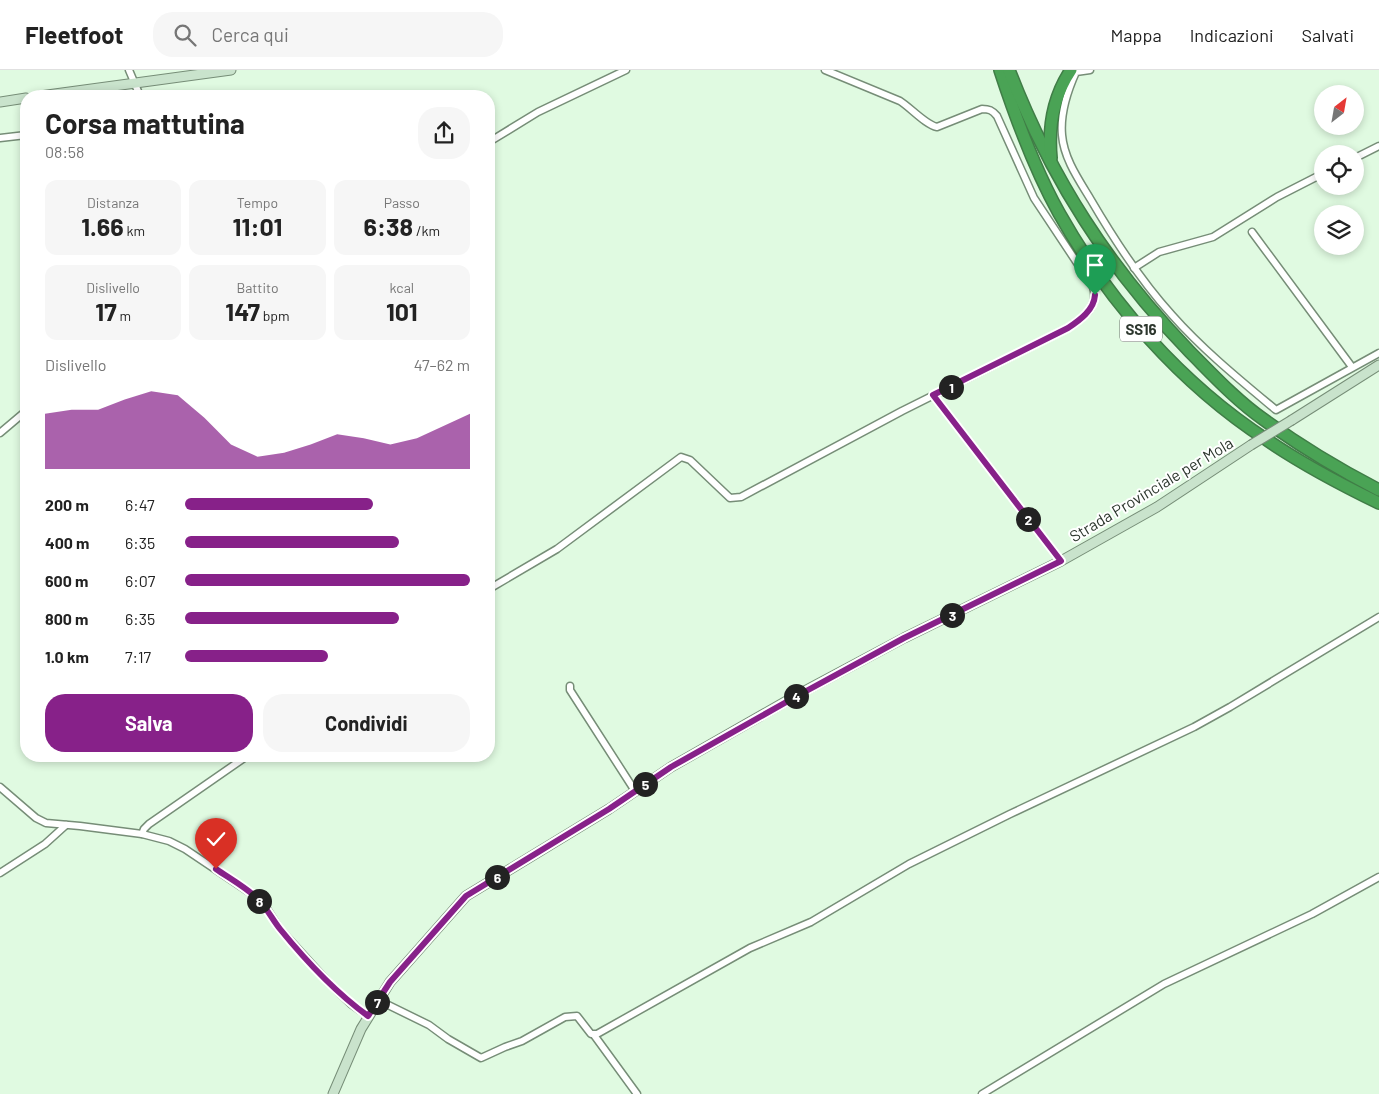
<!DOCTYPE html>
<html lang="it">
<head>
<meta charset="utf-8">
<style>
	body { margin:0; font-family:Barlow,sans-serif; background:#f6f6f6; color:#222; height:100vh; display:flex; flex-direction:column; font-size:19px; white-space:nowrap }
	* { box-sizing:border-box; margin:0 }
	p { font-size:16px; color:#767676 }
	.icon { flex:none; width:28px; height:28px; fill:none; stroke:currentColor; stroke-width:2; stroke-linecap:round; stroke-linejoin:round }
	.map { position:relative; flex:1; overflow:hidden }
	.drawer { position:absolute; left:20px; top:20px; width:475px; height:672px; display:flex; flex-direction:column; background:#fff; border-radius:20px; box-shadow:0 2px 8px #0003 }
	.drawer>* { flex:none }
	.needle { width:32px; rotate:31deg }
	.tools { position:absolute; left:1314px; top:15px; display:grid; gap:10px }
	.tools a { display:grid; place-items:center; width:50px; height:50px; border-radius:50%; background:#fff; box-shadow:0 2px 8px #0003; font-size:25px }
	.pin { position:absolute; display:grid; place-items:center; width:42px; height:42px; color:#fff; margin:-51px -21px; border-radius:50% 50% 50% 0; rotate:-45deg; box-shadow:0 0 5px #0007 }
	.pin .icon { rotate:45deg }
	.km { position:absolute; width:25px; height:25px; margin:-12px; border-radius:50%; background:#222; color:#fff; font-size:14px; line-height:25px; text-align:center }
	.round { display:grid; place-items:center; flex:none; width:52px; height:52px; border-radius:20px; background:#f6f6f6 }
	.head { display:flex; align-items:center; justify-content:space-between; height:85px; padding:0 25px }
	h1 { font-size:28px; font-weight:700; line-height:38px }
	.figures { display:grid; grid-template-columns:repeat(3,1fr); gap:8px; height:85px; padding:5px 25px }
	.figures div { display:grid; align-content:center; border-radius:12px; background:#f6f6f6; text-align:center }
	.figures b { font-size:25px; font-weight:700 }
	.figures small { font-size:14px; font-weight:400 }
	.figures p { font-size:14px }
	.chart { height:140px; padding:10px 25px }
	.chart p { display:flex; justify-content:space-between }
	.chart svg { width:100%; height:90px; margin-top:5px; fill:#872189; opacity:.7 }
	.action { display:flex; gap:10px; margin-top:auto; padding:10px 25px }
	.action a { flex:1; height:58px; border-radius:20px; background:#872189; color:#fff; font-size:20px; font-weight:700; line-height:58px; text-align:center }
	.action a+a { background:#f6f6f6; color:#222 }
	ul { padding:0 25px; list-style:none; font-size:16px }
	li { display:grid; grid-template-columns:80px 60px 1fr; align-items:center; height:38px }
	li i { height:12px; border-radius:6px; background:#872189 }
	header { display:flex; align-items:center; gap:30px; box-sizing:border-box; height:70px; padding:0 25px; background:#fff; border-bottom:1px solid #e0e0e0 }
	header strong { font-size:24px }
	nav { display:flex; gap:28px; margin-inline-start:auto; font-size:18px }
	.search { width:350px; height:45px; background:#f6f6f6; display:flex; align-items:center; gap:12px; box-sizing:border-box; padding:0 18px; border-radius:20px; color:#767676; font-size:19px }
	.map>svg:first-child { display:block }
	.lines { fill:none; stroke-linecap:round; stroke-linejoin:round }
	.street-casing { stroke:#768d77; stroke-width:9 }
	.secondary-casing { stroke:#768d77; stroke-width:11 }
	.highway-casing { stroke:#407d47; stroke-width:14 }
	.street { stroke:#fff; stroke-width:6 }
	.secondary { stroke:#c9e3cc; stroke-width:9 }
	.highway { stroke:#4aa355; stroke-width:11 }
	.secondary-bridge-casing { stroke:#768d77; stroke-width:11; stroke-linecap:butt }
	.secondary-bridge { stroke:#c9e3cc; stroke-width:9 }
	.route-casing { stroke:#fff; stroke-width:10 }
	.route { stroke:#872189; stroke-width:6 }
	.labels { text-anchor:middle; dominant-baseline:central; stroke-width:4; stroke-linejoin:round; paint-order:stroke }
	.shield { fill:#fff; stroke:#6c736d; stroke-width:1 }
	.shield-label { font-size:15px; font-weight:bold; fill:#2d372e }
	.street-label { font-size:16px; fill:#2d372e; stroke:#fff }
</style>
</head>
<body>
<header>
<strong>Fleetfoot</strong>
<div class="search"><svg class="icon" aria-label="search" viewBox="0 0 24 24"><circle cx="10" cy="10" r="6"/><path d="M15 15l6 6"/></svg>Cerca qui</div>
<nav><a>Mappa</a><a>Indicazioni</a><a>Salvati</a></nav>
</header>
<div class="map">
<svg width="1379" height="1024" viewBox="0 0 1379 1024">
	<rect width="100%" height="100%" fill="#e0fae1"/>
	<g class="lines">
		<defs>
			<g id="street">
				<polyline points="129,0 140,26"/>
				<path d="M1090,0l-14,2c-9,20 -16,41 -14,63 2,24 17,45 29,65 24,41 49,80 81,115 31,35 68,65 104,95l103,-57"/>
				<polyline points="0,68 26,65"/>
				<polyline points="489,72 538,42 626,0"/>
				<polyline points="1355,88 1379,76"/>
				<polyline points="1252,162 1352,297"/>
				<polyline points="1134,198 1159,182 1213,167 1277,127 1322,104"/>
				<polyline points="933,325 1061,491"/>
				<polyline points="0,363 26,341"/>
				<path d="M489,519l68,-40 124,-92 9,3 40,38 11,-1 161,-86 166,-83c15,-10 31,-21 25,-41l-59,-89 -37,-82c-5,-6 -8,-7 -15,-7l-45,18c-11,-2 -26,-19 -37,-26l-75,-31"/>
				<polyline points="570,616 570,620 635,721"/>
				<polyline points="0,717 36,748 46,753 80,756 142,764 144,759 149,754 247,686"/>
				<polyline points="142,764 169,771 185,779 255,826 267,839 279,858 328,912 351,934 368,946"/>
				<polyline points="0,803 45,774 66,755"/>
				<polyline points="378,930 429,955 448,969 481,988 505,977 522,971 565,947 577,946 591,964 597,964 750,878 811,852 909,794 1010,744 1194,657 1230,637 1379,547"/>
				<polyline points="594,965 637,1024"/>
				<polyline points="982,1024 1164,914 1312,844 1379,807"/>
			</g>
			<g id="secondary">
				<polyline points="40,26 231,0"/>
				<polyline points="0,32 26,28"/>
				<polyline points="1292,350 1379,295"/>
				<polyline points="333,1024 361,959 390,912 466,826 609,739 671,697 797,625 904,568 1061,491 1157,437 1251,375"/>
			</g>
			<g id="highway">
				<path d="M1000,0c16,49 34,98 59,143 50,89 122,171 208,227 35,24 73,44 112,63"/>
				<path d="M1009,0c42,109 100,198 181,282 23,23 46,48 73,67 37,27 75,50 116,71"/>
				<path d="M1051,88c-3,-32 2,-61 20,-88"/>
			</g>
		</defs>
		<use href="#street" class="street-casing"/>
		<use href="#secondary" class="secondary-casing"/>
		<use href="#highway" class="highway-casing"/>
		<use href="#street" class="street"/>
		<use href="#secondary" class="secondary"/>
		<use href="#highway" class="highway"/>
		<defs>
			<polyline id="secondary-bridge" points="1251,375 1292,350"/>
		</defs>
		<use href="#secondary-bridge" class="secondary-bridge-casing"/>
		<use href="#secondary-bridge" class="secondary-bridge"/>
	</g>
	<g class="lines">
		<defs>
			<path id="route" d="M216,799c13,9 29,18 41,29 10,10 15,21 23,31 26,32 55,63 88,87l22,-34 76,-86 143,-87 62,-42 126,-71 107,-58 157,-77 -128,-166 135,-67c12,-8 26,-18 27,-33"/>
		</defs>
		<use href="#route" class="route-casing"/>
		<use href="#route" class="route"/>
	</g>
	<g class="labels">
		<rect class="shield" x="1120" y="246.5" width="42" height="25" rx="4"/>
		<g class="shield-label">
			<text x="1141" y="259">SS16</text>
		</g>
		<g class="street-label">
			<text transform="translate(1151 419) rotate(-31)">Strada Provinciale per Mola</text>
		</g>
	</g>
</svg>
<div class="tools">
<a><svg class="needle" viewBox="-14 -14 28 28"><path d="M0-13l5 13h-10z" fill="#e53935"/><path d="M0 13l5-13h-10z" fill="#767676"/></svg></a>
<a><svg class="icon" aria-label="locate" viewBox="0 0 24 24"><circle cx="12" cy="12" r="6"/><path d="M12 2v4M12 18v4M2 12h4M18 12h4"/></svg></a>
<a><svg class="icon" aria-label="layers" viewBox="0 0 24 24"><path d="M12 4l9 5-9 5-9-5zM3 14l9 5 9-5"/></svg></a>
</div>
<div class="pin" style="left:1095px;top:225px;background:#1e9e55"><svg class="icon" aria-label="arrive" viewBox="0 0 24 24"><path d="M6 21V4h12l-3 4 3 4H6"/></svg></div>
<div class="pin" style="left:216px;top:799px;background:#d93025"><svg class="icon" aria-label="check" viewBox="0 0 24 24"><path d="M5 12l5 5 9-10"/></svg></div>
<b class="km" style="left:951px;top:317px">1</b>
<b class="km" style="left:1028px;top:449px">2</b>
<b class="km" style="left:952px;top:545px">3</b>
<b class="km" style="left:796px;top:626px">4</b>
<b class="km" style="left:645px;top:714px">5</b>
<b class="km" style="left:497px;top:807px">6</b>
<b class="km" style="left:377px;top:932px">7</b>
<b class="km" style="left:259px;top:831px">8</b>
<section class="drawer">
<div class="head"><div><h1>Corsa mattutina</h1><p>08:58</p></div><a class="round"><svg class="icon" aria-label="share" viewBox="0 0 24 24"><path d="M12 15V3M7 8l5-5 5 5M5 13v7h14v-7"/></svg></a></div>
<div class="figures">
<div><p>Distanza</p><b>1.66<small> km</small></b></div>
<div><p>Tempo</p><b>11:01</b></div>
<div><p>Passo</p><b>6:38<small> /km</small></b></div>
</div>
<div class="figures">
<div><p>Dislivello</p><b>17<small> m</small></b></div>
<div><p>Battito</p><b>147<small> bpm</small></b></div>
<div><p>kcal</p><b>101</b></div>
</div>
<div class="chart"><p><span>Dislivello</span>47–62 m</p>
<svg viewBox="0 0 160 44" preserveAspectRatio="none"><path d="M0 44V17L10 15L20 15L30 10L40 6L50 8L60 19L70 32L80 38L90 36L100 32L110 27L120 29L130 32L140 29L150 23L160 17V44z"/></svg>
</div>
<ul>
<li><b>200 m</b>6:47<i style="width:66%"></i></li>
<li><b>400 m</b>6:35<i style="width:75%"></i></li>
<li><b>600 m</b>6:07<i style="width:100%"></i></li>
<li><b>800 m</b>6:35<i style="width:75%"></i></li>
<li><b>1.0 km</b>7:17<i style="width:50%"></i></li>
</ul>
<div class="action"><a>Salva</a><a>Condividi</a></div>
</section>
</div>
</body>
</html>
